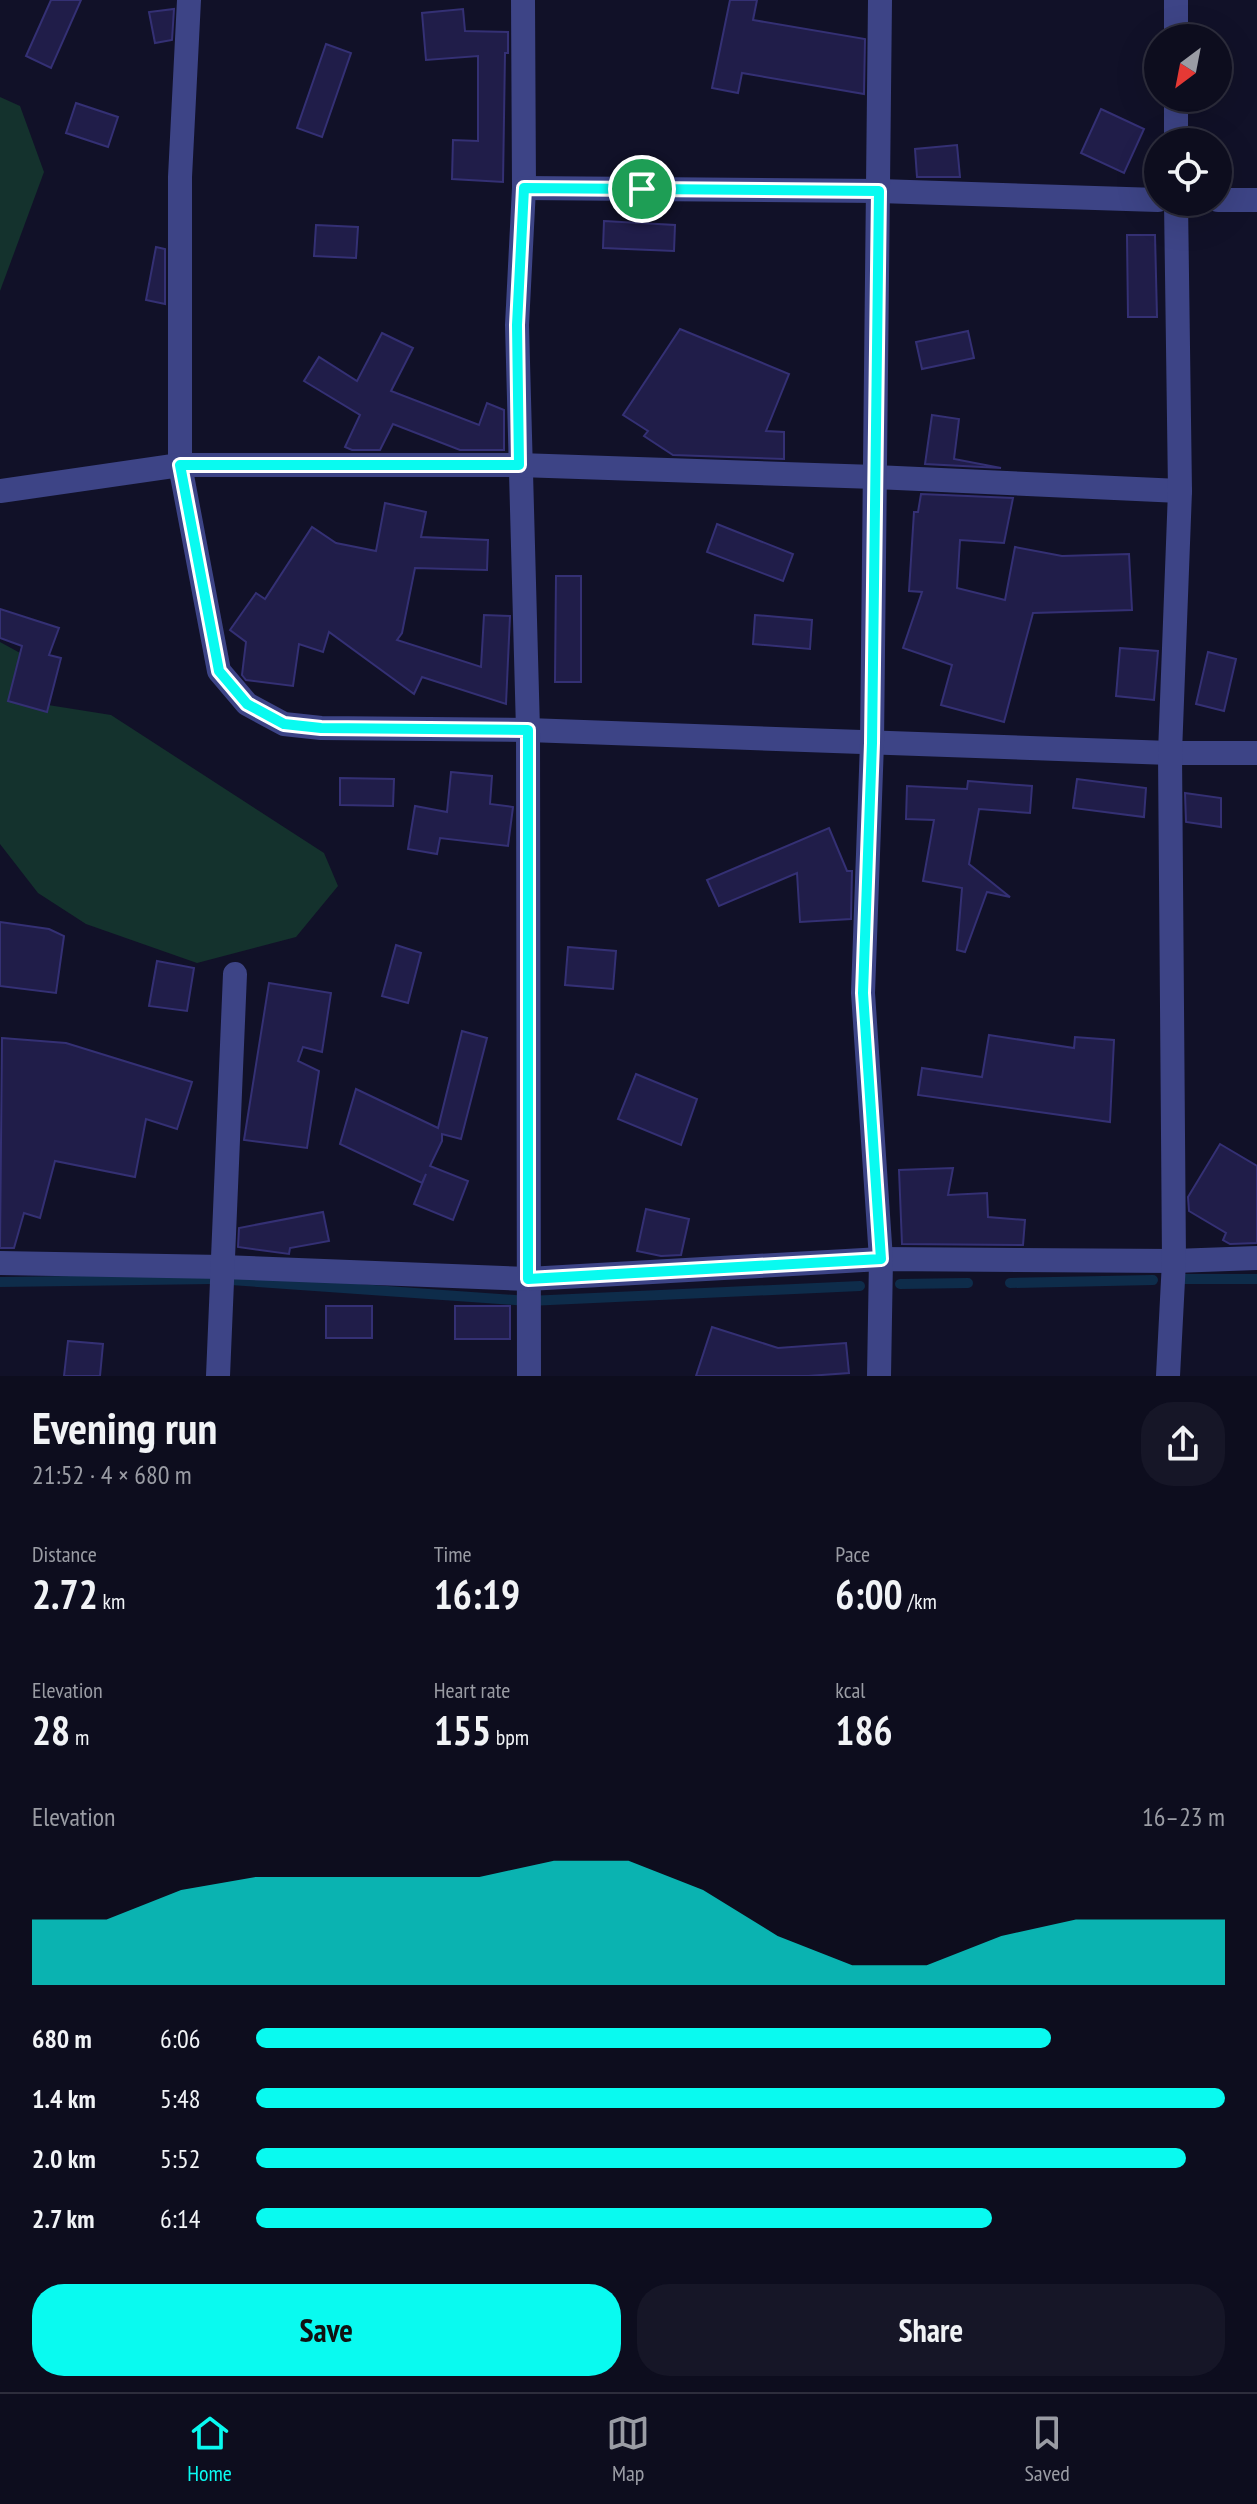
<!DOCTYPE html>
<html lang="en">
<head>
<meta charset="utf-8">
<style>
	body { margin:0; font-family:"PT Sans Narrow",sans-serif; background:#161627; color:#f1f3f6; height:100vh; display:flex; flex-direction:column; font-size:30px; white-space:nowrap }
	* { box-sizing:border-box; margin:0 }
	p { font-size:26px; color:#9a9ca4 }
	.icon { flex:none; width:44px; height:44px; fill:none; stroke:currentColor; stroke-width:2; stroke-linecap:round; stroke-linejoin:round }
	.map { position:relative; height:1376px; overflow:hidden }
	.details { display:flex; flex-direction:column; background:#0d0d1e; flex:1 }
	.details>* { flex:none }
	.needle { width:52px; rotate:212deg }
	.tools { position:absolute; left:1144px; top:24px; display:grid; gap:16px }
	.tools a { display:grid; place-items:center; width:88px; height:88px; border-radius:50%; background:#0d0d1e; box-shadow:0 8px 32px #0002,0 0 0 2px #2d2d3c; font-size:40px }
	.pin { position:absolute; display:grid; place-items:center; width:68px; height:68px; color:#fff; margin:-34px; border:4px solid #fff; border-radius:50%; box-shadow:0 2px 8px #0007 }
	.round { display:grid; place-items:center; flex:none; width:84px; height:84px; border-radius:32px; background:#161627 }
	.summary { display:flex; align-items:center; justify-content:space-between; height:136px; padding:0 32px }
	h1 { font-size:44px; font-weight:600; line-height:60px }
	.metrics { display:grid; grid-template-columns:repeat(3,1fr); gap:12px; height:136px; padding:8px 32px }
	.metrics div { display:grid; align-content:center }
	.metrics b { font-size:40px; font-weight:600 }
	.metrics small { font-size:22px; font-weight:400 }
	.metrics p { font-size:22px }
	.chart { height:224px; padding:16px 32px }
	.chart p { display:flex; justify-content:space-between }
	.chart svg { width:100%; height:144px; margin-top:8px; fill:#09faf0; opacity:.7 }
	.primary-button { display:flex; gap:16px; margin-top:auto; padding:16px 32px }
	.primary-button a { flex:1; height:92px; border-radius:32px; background:#09faf0; color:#111; font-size:32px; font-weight:600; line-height:92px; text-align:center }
	.primary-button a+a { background:#161627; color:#f1f3f6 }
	ul { padding:0 32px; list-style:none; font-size:26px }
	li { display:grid; grid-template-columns:128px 96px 1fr; align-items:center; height:60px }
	li i { height:20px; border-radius:10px; background:#09faf0 }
	.dock { display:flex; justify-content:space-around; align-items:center; height:112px; border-top:2px solid #2d2d3c; background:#0d0d1e; font-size:22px; color:#9a9ca4 }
	.dock a { display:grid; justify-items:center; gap:4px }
	.dock .on { color:#09faf0 }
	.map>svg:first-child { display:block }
	.green { fill:#14322d }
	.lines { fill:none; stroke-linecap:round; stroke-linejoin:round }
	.stream { stroke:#0e2c4a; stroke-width:10 }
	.building { fill:#201d49; stroke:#343074; stroke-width:2 }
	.minor { stroke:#3d4486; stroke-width:24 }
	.route-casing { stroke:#fff; stroke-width:16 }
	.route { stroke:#09faf0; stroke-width:10 }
</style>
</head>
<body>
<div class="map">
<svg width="1257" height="1376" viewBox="0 0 1257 1376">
	<rect width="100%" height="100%" fill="#111128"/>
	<g class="green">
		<polygon points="0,97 20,106 44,172 0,291"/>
		<polygon points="0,642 42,665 48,705 111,715 324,853 338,886 296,937 197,963 86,924 38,893 0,844"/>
	</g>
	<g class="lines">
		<g class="stream">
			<polyline points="1185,1279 1257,1279"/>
			<polyline points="231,1280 528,1301 860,1286"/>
			<polyline points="0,1282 212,1279"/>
			<polyline points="1010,1283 1153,1280"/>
			<polyline points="900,1284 968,1283"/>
		</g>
	</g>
	<g class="building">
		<polygon points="51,0 81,0 51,68 26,56"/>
		<polygon points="730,0 757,0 753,20 865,39 864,94 742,73 738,93 712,88"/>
		<polygon points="174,9 172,40 155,43 149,12"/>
		<polygon points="463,9 465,31 508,32 508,53 505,53 503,182 452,179 453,140 478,141 478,56 426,60 422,13"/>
		<polygon points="326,44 351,53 322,137 297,128"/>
		<polygon points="76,103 118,117 108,147 66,133"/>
		<polygon points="1101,109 1144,129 1124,173 1081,153"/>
		<polygon points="957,145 960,177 917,177 915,149"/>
		<polygon points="604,221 675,225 674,251 603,248"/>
		<polygon points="316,225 358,227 356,258 314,256"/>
		<polygon points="1127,235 1155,235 1157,317 1128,317"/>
		<polygon points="156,247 165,249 165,304 146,300"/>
		<polygon points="680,329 789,374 766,431 784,432 784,459 673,455 644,436 648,431 623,415"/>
		<polygon points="968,331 974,358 922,369 916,342"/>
		<polygon points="382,333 413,348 391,391 479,425 487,403 504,410 504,450 460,450 393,424 380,450 352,450 345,447 360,415 304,381 319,357 357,381"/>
		<polygon points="932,415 959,419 954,459 1001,468 925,464"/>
		<polygon points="921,494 1013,498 1004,543 960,540 957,588 1005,600 1015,547 1062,556 1129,554 1132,610 1033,613 1004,722 941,705 952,665 903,648 922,592 909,591 914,512 918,512"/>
		<polygon points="385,503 426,512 421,537 488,540 487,570 415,568 402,633 397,640 481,667 484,615 510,616 506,704 422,677 414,694 329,632 323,652 299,644 293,686 246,680 242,675 246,642 230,630 256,593 265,599 312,527 336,543 376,551"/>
		<polygon points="717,524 793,554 783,581 707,552"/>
		<polygon points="556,576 581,576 581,682 555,682"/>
		<polygon points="0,609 59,628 49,655 61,658 47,712 8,701 22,646 0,638"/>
		<polygon points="755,615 812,620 810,649 753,644"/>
		<polygon points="1120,648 1158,651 1154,700 1116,696"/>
		<polygon points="1208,652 1236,659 1224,711 1196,704"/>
		<polygon points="451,772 492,776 490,804 513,807 508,846 440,838 437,854 408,849 415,806 447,812"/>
		<polygon points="340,778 394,779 393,806 340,805"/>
		<polygon points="1077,779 1146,788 1144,817 1073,808"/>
		<polygon points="968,781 1032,786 1030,813 979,809 969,864 1010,897 987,892 965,952 957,950 962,888 923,881 934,820 906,819 907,786 967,789"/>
		<polygon points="1185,793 1221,798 1221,827 1186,822"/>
		<polygon points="829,828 847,871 852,871 851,919 800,922 797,873 719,906 707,880"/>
		<polygon points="0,922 49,929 64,936 56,993 0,986"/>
		<polygon points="396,945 421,953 408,1003 382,996"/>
		<polygon points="568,947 616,951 613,989 565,985"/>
		<polygon points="157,961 194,968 187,1011 149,1006"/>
		<polygon points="269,983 331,993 322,1052 303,1047 298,1061 319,1071 307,1148 244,1140"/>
		<polygon points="462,1031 487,1038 461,1139 442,1134 442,1141 430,1166 468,1181 453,1220 414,1204 426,1174 422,1183 340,1144 356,1089 438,1128"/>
		<polygon points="989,1035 1074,1048 1075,1037 1114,1040 1110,1122 918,1095 922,1068 982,1077"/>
		<polygon points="2,1038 66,1043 192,1082 177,1129 146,1119 135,1177 55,1161 40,1218 24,1213 14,1248 0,1248"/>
		<polygon points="636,1074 697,1099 681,1145 618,1119"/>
		<polygon points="1220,1144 1257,1166 1257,1243 1230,1244 1223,1240 1226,1233 1189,1211 1188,1197"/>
		<polygon points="953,1168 948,1195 987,1193 988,1217 1025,1220 1023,1245 902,1244 899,1170"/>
		<polygon points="646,1209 689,1219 681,1255 661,1256 637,1251"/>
		<polygon points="323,1212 329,1241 290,1248 289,1254 238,1247 239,1228"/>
		<rect x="326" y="1306" width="46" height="32"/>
		<rect x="455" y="1306" width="55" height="33"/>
		<polygon points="712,1327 778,1348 846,1343 849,1373 808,1376 696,1376"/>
		<polygon points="68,1341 103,1344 100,1376 64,1376"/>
	</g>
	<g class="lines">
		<g class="minor">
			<polyline points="189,0 180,177 180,465 219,671 247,704 284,724 321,728 528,730 1170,753 1257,753"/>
			<polyline points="523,0 524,188 517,325 528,730 529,1376"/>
			<polyline points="1176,38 1176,0"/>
			<polyline points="1176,142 1176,98"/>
			<polyline points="524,188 879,191 1158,200"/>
			<polyline points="1218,200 1257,200"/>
			<polyline points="0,491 180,465 519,465 875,477 1180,491"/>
			<polyline points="0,1263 222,1267 528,1279 881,1259 1174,1261 1257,1258"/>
			<polyline points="218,1376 235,974"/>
			<polyline points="879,1376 881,1259 863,993 872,743 880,0"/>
			<polyline points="1168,1376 1174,1261 1170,753 1180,491 1176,202"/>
		</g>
	</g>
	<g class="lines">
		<defs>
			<polygon id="route" points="524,188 879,191 872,743 863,993 881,1259 528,1279 528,730 321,728 284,724 247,704 219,671 180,465 519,465 517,325"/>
		</defs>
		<use href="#route" class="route-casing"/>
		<use href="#route" class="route"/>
	</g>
</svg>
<div class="tools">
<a><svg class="needle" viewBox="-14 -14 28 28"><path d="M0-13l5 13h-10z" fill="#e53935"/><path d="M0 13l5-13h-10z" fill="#9a9ca4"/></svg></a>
<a><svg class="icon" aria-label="locate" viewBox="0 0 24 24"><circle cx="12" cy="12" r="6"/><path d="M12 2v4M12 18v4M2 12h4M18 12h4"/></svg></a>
</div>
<div class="pin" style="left:642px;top:189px;background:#1e9e55"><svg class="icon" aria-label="arrive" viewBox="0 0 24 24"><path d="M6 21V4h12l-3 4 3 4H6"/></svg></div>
</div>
<section class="details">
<div class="summary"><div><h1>Evening run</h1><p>21:52 · 4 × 680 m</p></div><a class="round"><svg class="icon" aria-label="share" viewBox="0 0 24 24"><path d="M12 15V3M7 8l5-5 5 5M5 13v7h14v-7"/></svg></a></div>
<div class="metrics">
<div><p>Distance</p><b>2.72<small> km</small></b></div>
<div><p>Time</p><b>16:19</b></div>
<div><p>Pace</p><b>6:00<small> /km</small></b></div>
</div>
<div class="metrics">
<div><p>Elevation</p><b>28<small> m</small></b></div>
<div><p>Heart rate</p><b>155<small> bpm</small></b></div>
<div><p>kcal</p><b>186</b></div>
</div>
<div class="chart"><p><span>Elevation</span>16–23 m</p>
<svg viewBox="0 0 160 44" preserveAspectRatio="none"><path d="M0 44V24L10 24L20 15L30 11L40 11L50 11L60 11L70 6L80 6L90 15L100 29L110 38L120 38L130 29L140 24L150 24L160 24V44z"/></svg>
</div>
<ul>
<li><b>680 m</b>6:06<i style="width:82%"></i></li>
<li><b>1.4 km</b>5:48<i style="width:100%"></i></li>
<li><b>2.0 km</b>5:52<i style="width:96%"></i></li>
<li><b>2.7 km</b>6:14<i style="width:76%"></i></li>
</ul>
<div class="primary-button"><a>Save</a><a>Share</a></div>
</section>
<nav class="dock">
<a class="on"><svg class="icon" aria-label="home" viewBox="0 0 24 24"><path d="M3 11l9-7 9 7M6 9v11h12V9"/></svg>Home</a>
<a><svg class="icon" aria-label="map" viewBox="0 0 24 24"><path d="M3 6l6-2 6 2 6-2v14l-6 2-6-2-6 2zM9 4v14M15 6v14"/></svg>Map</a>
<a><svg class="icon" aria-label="saved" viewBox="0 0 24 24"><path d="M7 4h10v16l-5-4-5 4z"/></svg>Saved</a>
</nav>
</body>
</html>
